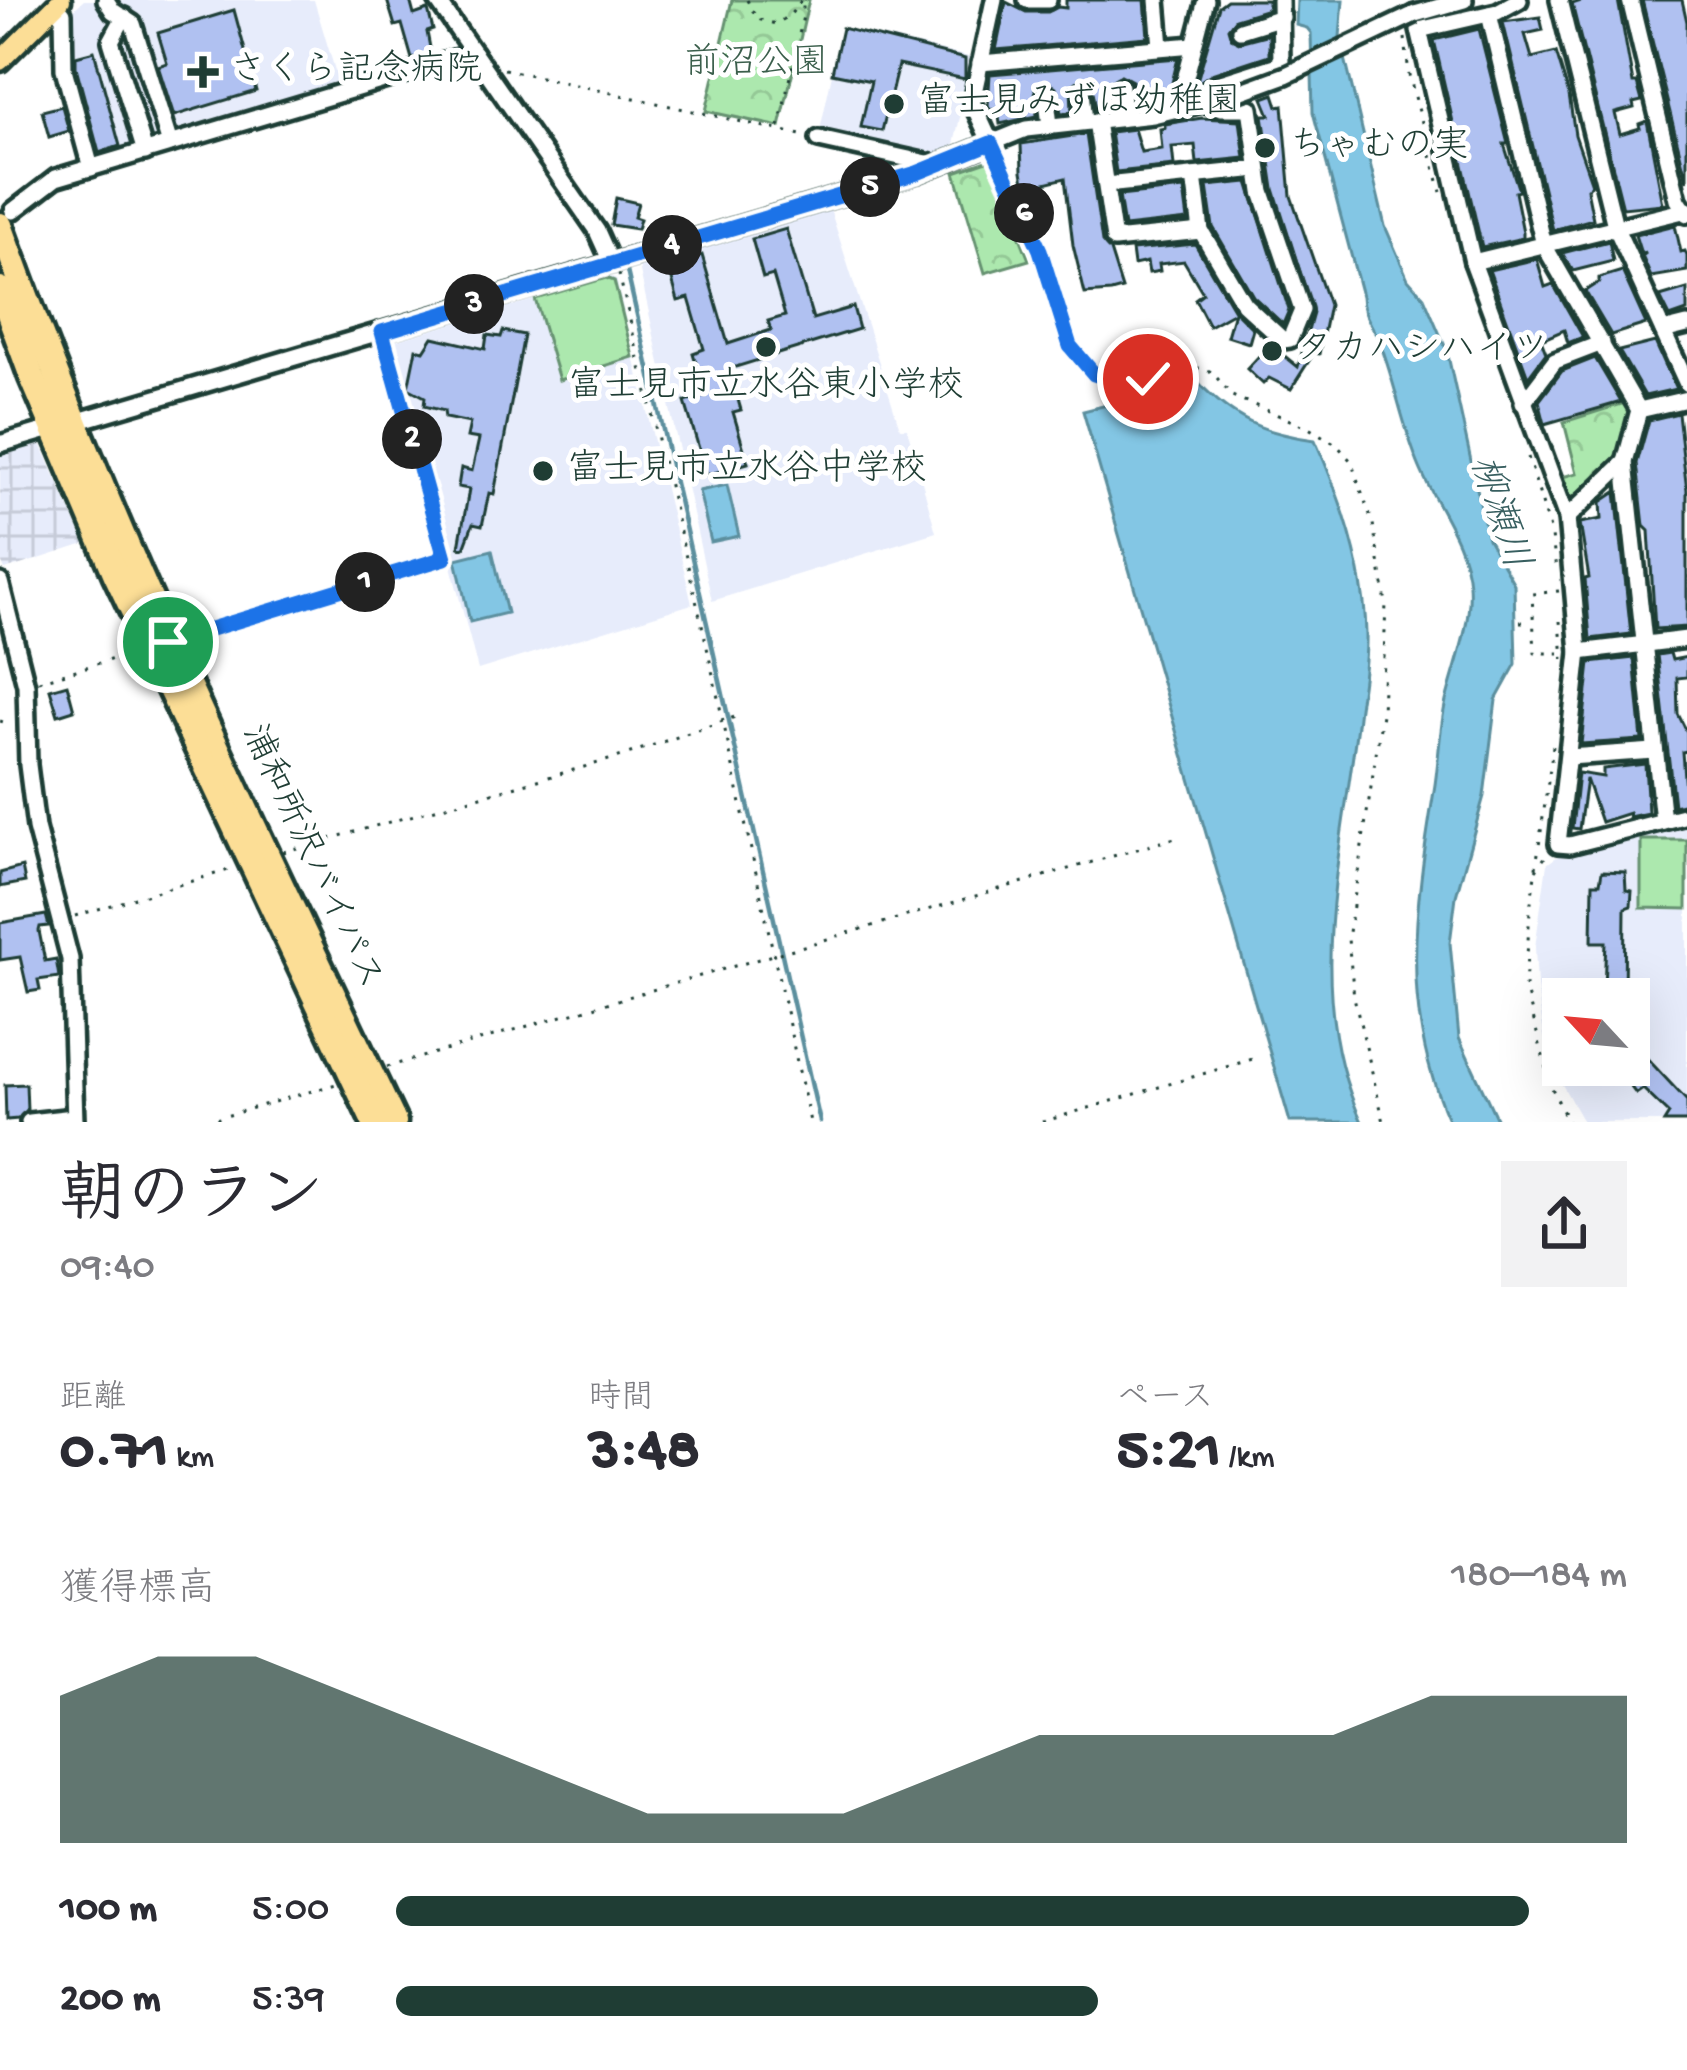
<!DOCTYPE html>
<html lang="ja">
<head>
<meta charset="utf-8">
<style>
	body { margin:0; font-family:"Gochi Hand","Klee One",sans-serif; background:#f2f2f3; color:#2b2b33; height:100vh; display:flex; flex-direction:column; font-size:45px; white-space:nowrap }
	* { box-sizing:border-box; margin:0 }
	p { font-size:39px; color:#7c7c81 }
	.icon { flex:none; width:66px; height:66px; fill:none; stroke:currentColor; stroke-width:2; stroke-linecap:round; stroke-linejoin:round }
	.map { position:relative; height:1122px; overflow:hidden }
	.details { display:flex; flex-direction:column; background:#fff; flex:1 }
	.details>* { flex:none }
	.needle { width:78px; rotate:296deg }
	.fabs { position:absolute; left:1542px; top:978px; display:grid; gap:24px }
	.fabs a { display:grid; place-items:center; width:108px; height:108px; border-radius:0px; background:#fff; box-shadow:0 12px 48px #0002; font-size:60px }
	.pin { position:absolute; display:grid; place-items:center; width:102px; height:102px; color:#fff; margin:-51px; border:6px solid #fff; border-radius:50%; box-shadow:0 3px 12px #0007 }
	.km { position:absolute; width:60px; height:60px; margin:-30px; border-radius:50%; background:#222; color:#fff; font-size:33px; line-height:60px; text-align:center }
	.round { display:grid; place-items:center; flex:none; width:126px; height:126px; border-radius:0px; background:#f2f2f3 }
	.overview { display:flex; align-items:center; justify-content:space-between; height:204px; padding:0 60px }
	h1 { font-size:66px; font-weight:800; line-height:90px }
	.stats { display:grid; grid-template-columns:repeat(3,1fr); gap:18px; height:204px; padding:12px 60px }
	.stats div { display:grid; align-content:center }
	.stats b { font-size:60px; font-weight:800 }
	.stats small { font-size:33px; font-weight:400 }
	.stats p { font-size:33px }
	.chart { height:336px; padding:24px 60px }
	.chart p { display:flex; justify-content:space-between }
	.chart svg { width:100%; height:216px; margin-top:12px; fill:#1f3d34; opacity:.7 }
	ul { padding:0 60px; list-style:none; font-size:39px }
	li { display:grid; grid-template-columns:192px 144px 1fr; align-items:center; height:90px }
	li i { height:30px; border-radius:15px; background:#1f3d34 }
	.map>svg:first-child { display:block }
	.built { fill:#e7ecfb; fill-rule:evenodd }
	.industrial { fill:url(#industrial-grid) }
	.park { fill:url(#park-crowns); stroke:#669271; stroke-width:3 }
	.garden { fill:#ace8ae; stroke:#669271; stroke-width:3 }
	.water { fill:#83c6e4; stroke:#5b8f9e; stroke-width:3 }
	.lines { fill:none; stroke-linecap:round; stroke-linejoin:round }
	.stream { stroke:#5b8f9e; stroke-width:4.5 }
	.building { fill:#b0c1f1; stroke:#1f3d34; stroke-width:3 }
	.minor-casing { stroke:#1f3d34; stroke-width:24 }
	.major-casing { stroke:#1f3d34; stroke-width:27 }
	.highway-casing { stroke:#1f3d34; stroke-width:33 }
	.path { stroke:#1f3d34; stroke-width:3; stroke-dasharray:3 9; stroke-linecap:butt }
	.minor { stroke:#fff; stroke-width:15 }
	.major { stroke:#fcde96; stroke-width:18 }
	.highway { stroke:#fcde96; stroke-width:24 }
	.minor-bridge-casing { stroke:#1f3d34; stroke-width:24; stroke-linecap:butt }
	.minor-bridge { stroke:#fff; stroke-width:15 }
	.route-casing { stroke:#fff; stroke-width:24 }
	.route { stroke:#1a73e8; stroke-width:15 }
	.poi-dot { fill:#1f3d34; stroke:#fff; stroke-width:4.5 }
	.labels { text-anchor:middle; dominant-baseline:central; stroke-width:10; stroke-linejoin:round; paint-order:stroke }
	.park-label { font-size:36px; fill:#3b5f4c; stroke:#fff }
	.poi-label { font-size:36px; fill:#1f3d34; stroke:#fff; text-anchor:start }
	.street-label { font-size:36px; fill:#1f3d34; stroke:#fff }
	.water-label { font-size:39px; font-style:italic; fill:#385f60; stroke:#fff }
</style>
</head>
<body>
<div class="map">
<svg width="1687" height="1122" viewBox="0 0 1687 1122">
	<defs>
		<pattern id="industrial-grid" width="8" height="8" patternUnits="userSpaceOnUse" patternTransform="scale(3)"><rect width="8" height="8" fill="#e7ecfb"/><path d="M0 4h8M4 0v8" fill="none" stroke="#c6cbd8"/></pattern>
		<pattern id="park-crowns" width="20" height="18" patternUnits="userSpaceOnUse" patternTransform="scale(3)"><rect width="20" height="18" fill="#ace8ae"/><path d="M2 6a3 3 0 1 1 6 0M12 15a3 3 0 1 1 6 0" fill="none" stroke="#94c896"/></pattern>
	</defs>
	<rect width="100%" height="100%" fill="#fff"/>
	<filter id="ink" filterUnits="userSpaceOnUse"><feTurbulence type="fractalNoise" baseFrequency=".00833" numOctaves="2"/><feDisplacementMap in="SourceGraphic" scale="24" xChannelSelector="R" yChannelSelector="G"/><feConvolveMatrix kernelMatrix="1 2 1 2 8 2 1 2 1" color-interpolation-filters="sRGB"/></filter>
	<g filter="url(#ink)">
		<g class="built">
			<polygon points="84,0 314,0 340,87 94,161 66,58 73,10"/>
			<polygon points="842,27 973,58 953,149 936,156 819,135"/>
			<polygon points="830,209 900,428 907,428 936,532 712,601 639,267"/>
			<polygon points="607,275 616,279 692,604 478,670 392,338"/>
			<path d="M1687,821v301h-104l-24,-43 -15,-43 -7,-50 -2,-39 12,-83 15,-11zM1563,999h66v66h-66z"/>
		</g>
		<polygon class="industrial" points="41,444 85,544 5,570 0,559 0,456"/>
		<g class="park">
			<polygon points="732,0 809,0 780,127 706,111"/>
			<polygon points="990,160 1029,260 985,273 955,172"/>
			<polygon points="1628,402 1633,414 1621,454 1572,508 1555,479 1577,473 1564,422"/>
		</g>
		<g class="garden">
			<polygon points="606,278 614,281 633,357 559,380 535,299"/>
			<polygon points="1641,840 1687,840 1687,909 1641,908"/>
		</g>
		<g class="water">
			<path d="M1297,0h46l-3,37 45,189 23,53 16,18 23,54 41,188 26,45 2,80 -20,36 -12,96 -28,100 -6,47 9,95 39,84h-49c-50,-113 -34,-213 -15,-331 5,-29 5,-61 12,-90 9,-36 26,-79 23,-116 -3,-42 -33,-79 -49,-117 -18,-42 -25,-88 -42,-130 -7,-15 -16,-25 -16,-42l-49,-184 -2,-79 -4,-5 -11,-3z"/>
			<path d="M1198,382c37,39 66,51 117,58 27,60 50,128 51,194 1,27 -5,56 -8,82 -15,135 -57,277 4,406h-72l-207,-711z"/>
			<polygon points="727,485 739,536 711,542 699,491"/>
			<polygon points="492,550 507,613 470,622 456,559"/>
		</g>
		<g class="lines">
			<polyline class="stream" points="627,271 820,1122"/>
		</g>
		<g class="building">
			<polygon points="387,0 410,0 414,15 428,10 433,30 427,32 431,53 412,59 402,24 395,26"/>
			<polygon points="1066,0 1145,0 1148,37 996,50 1006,2 1026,12 1048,12 1058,7 1066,8"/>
			<polygon points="1227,0 1268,0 1268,9 1235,19 1228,28 1231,38 1239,42 1269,34 1269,55 1211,74 1196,84 1219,6"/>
			<polygon points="1584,0 1618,0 1633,83 1637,83 1642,101 1633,103 1634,108 1615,113 1620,134 1640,128 1639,124 1647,121 1663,204 1623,208 1572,4"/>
			<polygon points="1642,0 1682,0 1687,22 1687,181"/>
			<polygon points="234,10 256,91 174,116 158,66 167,63 158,33"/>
			<polygon points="1540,17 1543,30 1525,34 1532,58 1556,52 1569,95 1575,135 1592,184 1587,189 1593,219 1553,230 1503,22"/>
			<polygon points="842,28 965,59 965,79 898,65 882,131 861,127 871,81 832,73"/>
			<polygon points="1479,29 1508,144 1504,144 1519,191 1515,192 1523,232 1523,238 1482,247 1434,40"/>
			<polygon points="94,51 120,146 99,153 76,67 76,56"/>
			<polygon points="1178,58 1170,91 1163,91 1164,100 1134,105 1132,81 1121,75 1110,83 1110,108 1096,109 1092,85 1082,79 1071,87 1072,112 1061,113 1056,87 1046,81 1035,89 1037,116 1000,124 998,109 990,110 988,106 990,74"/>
			<polygon points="1274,94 1278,106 1283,105 1291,196 1329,305 1319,354 1314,353 1291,389 1269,378 1263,384 1247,369 1270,344 1298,367 1313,313 1274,189 1263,115 1270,115 1263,98"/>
			<polygon points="62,106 69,131 49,137 42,111"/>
			<polygon points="1202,118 1240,120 1245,158 1197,163 1195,145 1172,147 1174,166 1116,172 1110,132 1134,129 1141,152 1162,149 1160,129 1165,128 1165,124"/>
			<polygon points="1086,134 1102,242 1110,251 1122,289 1111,292 1085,294 1073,245 1065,178 1025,188 1022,171 1021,144"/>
			<polygon points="1248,182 1289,310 1283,324 1253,296 1213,227 1207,186"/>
			<polygon points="1184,189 1188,220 1124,227 1119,196"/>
			<polygon points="616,198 638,203 634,217 640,219 637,229 611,225"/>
			<polygon points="1675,225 1681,252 1685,251 1687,256 1687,271 1651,277 1642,256 1646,253 1641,254 1635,235"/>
			<polygon points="786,229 813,319 853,307 859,329 729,369 741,410 733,412 748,463 707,475 685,402 706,396 693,353 704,349 689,298 678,301 668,265 702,255 728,344 771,330 768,321 785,316 773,275 763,278 752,239"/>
			<polygon points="1609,241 1613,261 1573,271 1562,253"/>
			<polygon points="1195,244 1234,310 1253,329 1249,343 1227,336 1234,312 1209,326 1195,299 1203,293 1184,261 1159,264 1160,271 1149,273 1147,262 1134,265 1132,250"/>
			<polygon points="1537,259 1545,287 1553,284 1583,337 1568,343 1564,330 1541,340 1546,353 1528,377 1489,270"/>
			<polygon points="1622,271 1646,324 1611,335 1585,291 1599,282 1599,278"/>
			<polygon points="1687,289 1687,311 1670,317 1660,297"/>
			<polygon points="503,331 524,335 494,494 489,493 482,526 473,524 464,548 459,547 469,489 458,487 461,468 472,471 479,439 467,437 470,423 445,418 444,411 424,406 425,397 408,388 416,349 424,351 433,337 485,349 487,335 501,337"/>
			<polygon points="1655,342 1676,389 1645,396 1619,351"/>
			<polygon points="1595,358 1621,402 1545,424 1539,401 1562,371"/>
			<polygon points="1678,413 1687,491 1687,627 1655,629 1649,531 1644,526 1637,463 1649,420"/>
			<polygon points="1616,492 1631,634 1590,639 1585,579 1589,578 1580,523 1602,519 1601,502"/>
			<polygon points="1670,653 1672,660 1687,657 1687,677 1677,678 1678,714 1687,732 1687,751 1682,752 1686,803 1674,806 1657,655"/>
			<polygon points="1634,658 1642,740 1581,744 1590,663"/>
			<polygon points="67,684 74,710 58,715 50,689"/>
			<polygon points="1645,764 1648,813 1629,817 1629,813 1601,822 1586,779 1579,829 1572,828 1578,773 1603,777 1603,769"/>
			<polygon points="22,867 25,882 0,887 0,873"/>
			<polygon points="1602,871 1625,872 1626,890 1632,891 1631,906 1625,908 1624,999 1594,999 1593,987 1604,987 1606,942 1592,942 1593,883 1600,883"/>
			<polygon points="46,915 49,926 40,927 39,931 45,961 56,959 59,977 38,980 40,990 28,992 20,957 0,960 0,923"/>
			<polygon points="1629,1039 1687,1101 1687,1122 1664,1122 1669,1114 1643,1089 1636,1094 1627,1082 1633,1076 1629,1072"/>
			<polygon points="26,1084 27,1110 18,1119 6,1120 5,1085"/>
		</g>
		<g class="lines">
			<defs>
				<g id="minor">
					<polyline points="106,0 113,11 133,24 170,144"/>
					<polyline points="437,0 597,231 611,262"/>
					<polyline points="1027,0 1048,0"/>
					<polyline points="1157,0 1161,47"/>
					<polyline points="1519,0 1497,12 1419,30 1473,262 1567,518 1579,652 1558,844 1570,845 1687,815"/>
					<polyline points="1559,0 1615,226 1687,384"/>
					<polyline points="1630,0 1678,200 1687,214"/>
					<polyline points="55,5 63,13 64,69 91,168"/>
					<polyline points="1415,14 1464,0"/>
					<polyline points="1489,14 1544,245 1639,410 1625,462 1663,821"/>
					<polyline points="124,17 111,41 145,152"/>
					<polyline points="1240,30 1282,17"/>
					<polyline points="980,63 1194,45"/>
					<polyline points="1121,87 1123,118"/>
					<polyline points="1082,91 1085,122"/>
					<polyline points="1046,93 1050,125"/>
					<polyline points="1177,110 1206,0"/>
					<polyline points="1096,121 1114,240 1201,231"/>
					<polyline points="819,139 936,165"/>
					<polyline points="991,143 972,102 994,0"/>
					<polyline points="1194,176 1201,231 1244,304 1283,340 1290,339 1302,310 1262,192 1250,108 1222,108 1206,103 1215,85 1281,64 1280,0"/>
					<polyline points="1106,185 1258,169"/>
					<polyline points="13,211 56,178 474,53"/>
					<polyline points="1473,262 1687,210"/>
					<polyline points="1663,331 1687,325"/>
					<polyline points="1523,403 1555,361 1602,343"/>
					<polyline points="1639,410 1687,399"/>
					<polyline points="72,423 917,173 1026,129 1153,115 1226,97"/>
					<polyline points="0,444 54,428"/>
					<polyline points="1567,518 1625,462"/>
					<polyline points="0,582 26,685 28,765 36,828 70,959 75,1122"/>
					<polyline points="1579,652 1687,639"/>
					<polyline points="1569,757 1654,751"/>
					<polyline points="29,1122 74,1117"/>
				</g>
				<polyline id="major" points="0,61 61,0"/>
				<g id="highway">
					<path d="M0,225c110,308 253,602 394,897"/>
					<polyline points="0,289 32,377 116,575 374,1122"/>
				</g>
			</defs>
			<use href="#minor" class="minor-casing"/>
			<use href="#major" class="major-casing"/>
			<use href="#highway" class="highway-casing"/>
			<g class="path">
				<polyline points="747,0 757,19 776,24 790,15 801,1"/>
				<polyline points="1405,38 1409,75 1441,192"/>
				<polyline points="504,69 805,136"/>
				<polyline points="779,127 803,16 803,0"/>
				<polyline points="996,156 1040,250 1070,345 1094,374 1126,384 1171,368 1203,368 1212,372 1232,396 1307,427 1336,444 1351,461 1373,524 1386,603 1382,714 1348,939 1354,997 1384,1122"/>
				<polyline points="619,274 705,638 810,1122"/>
				<polyline points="1528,457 1552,536 1556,570"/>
				<polyline points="1559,591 1532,594 1535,653 1559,653"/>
				<polyline points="1560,621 1563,659"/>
				<polyline points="1520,622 1531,622"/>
				<polyline points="186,635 445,558 387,348"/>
				<polyline points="39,681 133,653"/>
				<polyline points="0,721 10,724"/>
				<polyline points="1553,746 1530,910 1525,986 1550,1084 1568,1122"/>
				<polyline points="283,852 616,758 735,717"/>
				<polyline points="1536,870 1548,853"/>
				<polyline points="75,916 232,869"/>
				<polyline points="387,1067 1175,838"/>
				<polyline points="205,1122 336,1084"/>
				<polyline points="1042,1122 1256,1058"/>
			</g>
			<use href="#minor" class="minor"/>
			<use href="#major" class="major"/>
			<use href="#highway" class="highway"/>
			<defs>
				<polyline id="minor-bridge" points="1226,97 1286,75 1415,14"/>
			</defs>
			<use href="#minor-bridge" class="minor-bridge-casing"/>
			<use href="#minor-bridge" class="minor-bridge"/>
		</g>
	</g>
	<g class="lines" filter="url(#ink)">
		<defs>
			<polyline id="route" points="168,642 445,558 382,332 917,173 991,143 1040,250 1070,346 1094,374 1126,384 1148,379"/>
		</defs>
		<use href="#route" class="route-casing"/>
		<use href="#route" class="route"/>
	</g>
	<g class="poi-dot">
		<path d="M197 54h12v12h12v12h-12v12h-12v-12h-12v-12h12z"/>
		<circle cx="894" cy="104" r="12"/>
		<circle cx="1265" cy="148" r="12"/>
		<circle cx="766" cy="347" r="12"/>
		<circle cx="1272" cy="351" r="12"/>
		<circle cx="543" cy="471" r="12"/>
	</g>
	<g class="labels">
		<g class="park-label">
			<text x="756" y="65">前沼公園</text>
		</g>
		<g class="poi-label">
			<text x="230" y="72">さくら記念病院</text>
			<text x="918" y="104">富士見みずほ幼稚園</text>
			<text x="1289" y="148">ちゃむの実</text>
			<text x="1296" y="351">タカハシハイツ</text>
			<text x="766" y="388" text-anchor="middle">富士見市立水谷東小学校</text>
			<text x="567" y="471">富士見市立水谷中学校</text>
		</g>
		<g class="street-label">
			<text transform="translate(310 858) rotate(65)">浦和所沢バイパス</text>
		</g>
		<g class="water-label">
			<text transform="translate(1497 513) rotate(72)">柳瀬川</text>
		</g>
	</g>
</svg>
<div class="fabs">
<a><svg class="needle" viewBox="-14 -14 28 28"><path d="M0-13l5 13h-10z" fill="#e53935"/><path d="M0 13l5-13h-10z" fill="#7c7c81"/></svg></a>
</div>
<div class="pin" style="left:168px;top:642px;background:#1e9e55"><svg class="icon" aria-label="arrive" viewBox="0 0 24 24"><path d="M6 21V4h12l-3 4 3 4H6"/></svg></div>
<div class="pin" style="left:1148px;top:379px;background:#d93025"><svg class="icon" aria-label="check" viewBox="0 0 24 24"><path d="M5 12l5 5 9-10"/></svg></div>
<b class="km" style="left:365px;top:582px">1</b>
<b class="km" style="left:412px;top:439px">2</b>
<b class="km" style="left:474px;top:304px">3</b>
<b class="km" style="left:672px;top:245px">4</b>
<b class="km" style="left:870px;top:187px">5</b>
<b class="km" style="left:1024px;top:213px">6</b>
</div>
<section class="details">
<div class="overview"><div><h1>朝のラン</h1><p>09:40</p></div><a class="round"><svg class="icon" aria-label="share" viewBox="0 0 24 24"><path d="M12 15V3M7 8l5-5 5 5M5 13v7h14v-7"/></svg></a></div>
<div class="stats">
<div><p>距離</p><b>0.71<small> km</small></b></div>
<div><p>時間</p><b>3:48</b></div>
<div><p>ペース</p><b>5:21<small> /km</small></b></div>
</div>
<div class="chart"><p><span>獲得標高</span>180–184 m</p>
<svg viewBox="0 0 160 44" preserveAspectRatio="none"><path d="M0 44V14L10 6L20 6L30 14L40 22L50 30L60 38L70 38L80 38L90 30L100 22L110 22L120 22L130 22L140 14L150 14L160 14V44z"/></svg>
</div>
<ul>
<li><b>100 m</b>5:00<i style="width:92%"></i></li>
<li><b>200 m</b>5:39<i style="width:57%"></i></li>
</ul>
</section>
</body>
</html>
